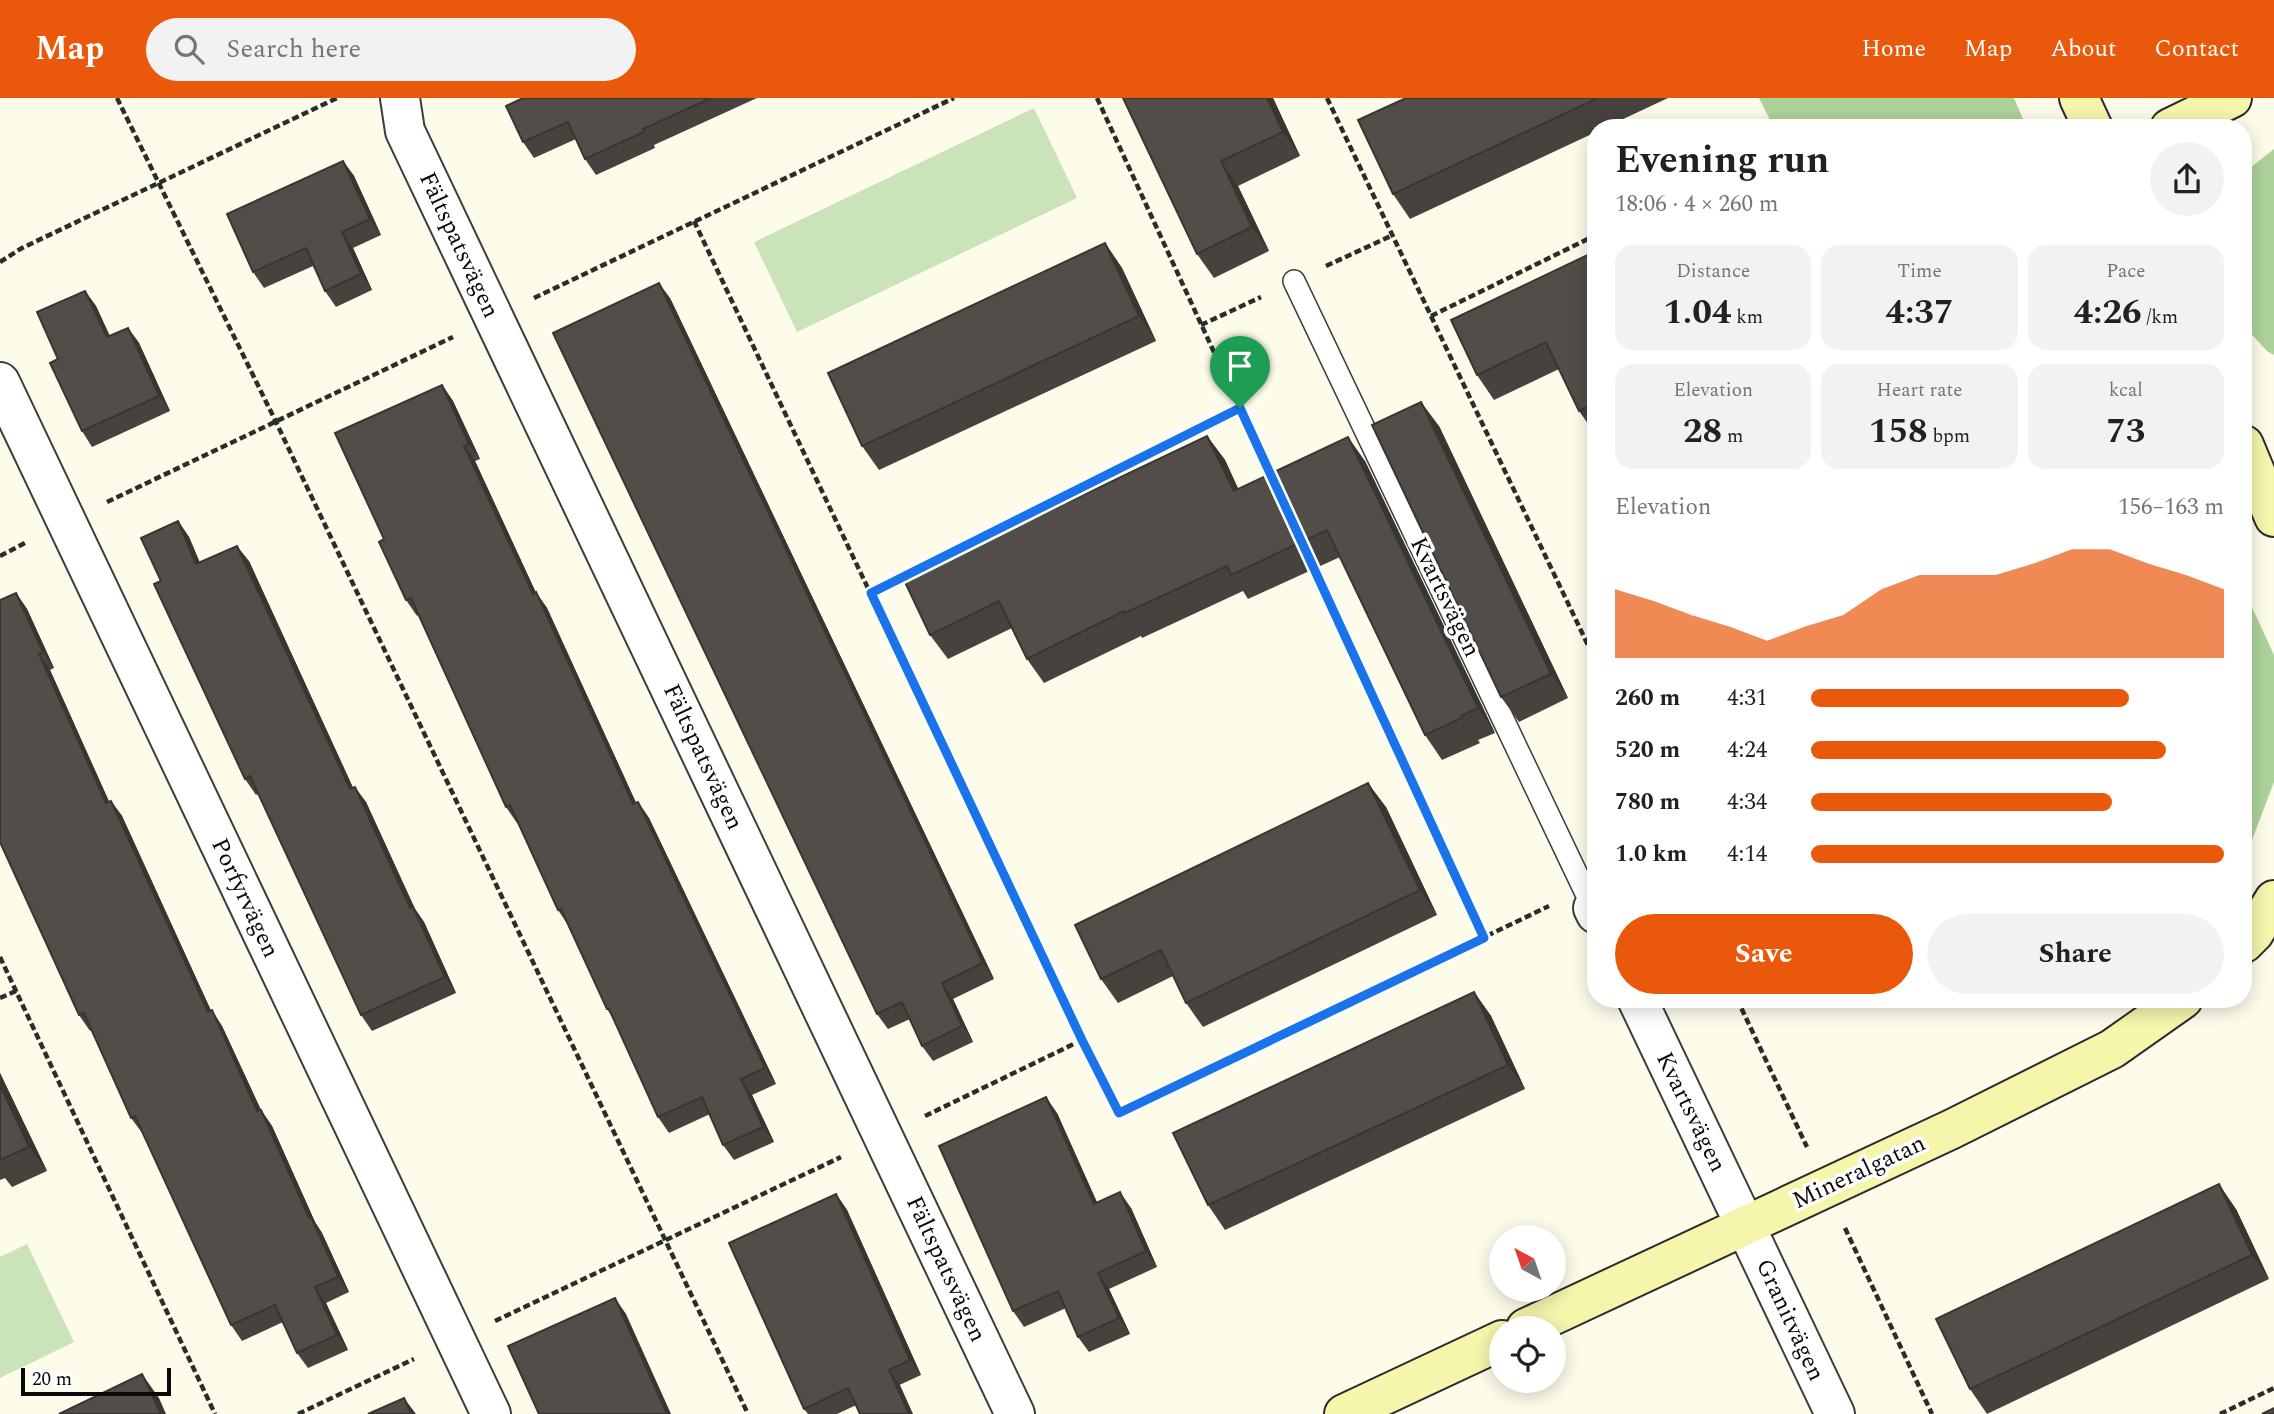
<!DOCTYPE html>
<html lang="en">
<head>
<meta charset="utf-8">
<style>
	body { margin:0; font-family:Spectral,serif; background:#f2f2f2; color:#202124; height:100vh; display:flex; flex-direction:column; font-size:26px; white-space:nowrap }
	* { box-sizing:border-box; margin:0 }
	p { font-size:23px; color:#757577 }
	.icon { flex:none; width:38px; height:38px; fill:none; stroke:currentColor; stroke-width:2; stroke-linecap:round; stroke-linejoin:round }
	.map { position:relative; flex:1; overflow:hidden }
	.panel { position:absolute; left:1587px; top:21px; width:665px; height:889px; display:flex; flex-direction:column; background:#fff; border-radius:28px; box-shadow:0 4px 18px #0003 }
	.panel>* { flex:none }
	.needle { width:46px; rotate:320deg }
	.controls { position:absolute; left:1489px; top:1127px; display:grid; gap:14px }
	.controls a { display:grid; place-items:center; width:77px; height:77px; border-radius:50%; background:#fff; box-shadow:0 4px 18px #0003; font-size:35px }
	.scale { position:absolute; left:21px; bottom:18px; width:150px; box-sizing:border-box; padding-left:7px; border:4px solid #0a0a0a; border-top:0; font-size:19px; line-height:24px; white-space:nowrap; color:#0a0a0a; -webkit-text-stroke:5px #fff; paint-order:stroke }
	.pin { position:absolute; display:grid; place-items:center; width:60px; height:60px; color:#fff; margin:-72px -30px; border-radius:50% 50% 50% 0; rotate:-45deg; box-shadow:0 0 7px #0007 }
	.pin .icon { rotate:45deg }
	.round { display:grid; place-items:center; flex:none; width:74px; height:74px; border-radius:37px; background:#f2f2f2 }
	.summary { display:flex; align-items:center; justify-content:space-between; height:119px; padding:0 28px }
	h1 { font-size:38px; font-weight:700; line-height:52px }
	.metrics { display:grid; grid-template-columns:repeat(3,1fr); gap:10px; height:119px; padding:7px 28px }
	.metrics div { display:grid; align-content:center; border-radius:18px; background:#f2f2f2; text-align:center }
	.metrics b { font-size:35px; font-weight:700 }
	.metrics small { font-size:19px; font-weight:400 }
	.metrics p { font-size:19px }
	.chart { height:196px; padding:14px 28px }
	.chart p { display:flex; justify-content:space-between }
	.chart svg { width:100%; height:126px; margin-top:7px; fill:#ea580c; opacity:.7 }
	.cta { display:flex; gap:14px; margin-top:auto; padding:14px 28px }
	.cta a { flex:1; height:80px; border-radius:42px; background:#ea580c; color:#fff; font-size:28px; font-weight:700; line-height:80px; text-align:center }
	.cta a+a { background:#f2f2f2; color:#202124 }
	ul { padding:0 28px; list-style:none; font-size:23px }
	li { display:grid; grid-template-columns:112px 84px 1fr; align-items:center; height:52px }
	li i { height:18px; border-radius:9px; background:#ea580c }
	header { display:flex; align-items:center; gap:42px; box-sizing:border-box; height:98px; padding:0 35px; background:#ea580c; color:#fff }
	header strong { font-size:33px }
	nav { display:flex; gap:38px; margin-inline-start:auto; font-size:24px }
	.search { width:490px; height:63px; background:#f2f2f2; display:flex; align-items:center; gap:18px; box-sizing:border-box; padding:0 24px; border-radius:38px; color:#757577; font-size:26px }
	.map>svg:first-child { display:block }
	.green { fill:#cae3b8 }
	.forest { fill:#add299 }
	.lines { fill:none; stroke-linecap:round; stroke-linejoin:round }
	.lane-casing { stroke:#3d3d3d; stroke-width:24 }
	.street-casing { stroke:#3d3d3d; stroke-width:42 }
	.secondary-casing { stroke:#2c2c2c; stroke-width:42 }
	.path { stroke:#2c2c2c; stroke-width:4.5; stroke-dasharray:7 3.5; stroke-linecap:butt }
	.lane { stroke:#fff; stroke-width:21 }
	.street { stroke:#fff; stroke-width:38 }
	.secondary { stroke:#f6f5ac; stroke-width:38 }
	.wall { fill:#47423e }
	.shaded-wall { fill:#393632 }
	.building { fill:#524d48; stroke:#393632; stroke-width:2 }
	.route-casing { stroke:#fff; stroke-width:14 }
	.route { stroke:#1a73e8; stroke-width:9 }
	.labels { text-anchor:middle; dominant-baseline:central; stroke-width:7; stroke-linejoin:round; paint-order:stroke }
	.street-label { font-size:24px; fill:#0a0a0a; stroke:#fff }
</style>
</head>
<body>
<header>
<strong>Map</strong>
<div class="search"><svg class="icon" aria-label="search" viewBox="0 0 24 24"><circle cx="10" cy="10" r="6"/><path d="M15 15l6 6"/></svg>Search here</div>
<nav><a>Home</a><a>Map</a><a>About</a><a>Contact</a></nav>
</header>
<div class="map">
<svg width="2274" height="1316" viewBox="0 0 2274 1316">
	<rect width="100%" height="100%" fill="#fdfbea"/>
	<g class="green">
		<polygon points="1034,10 1077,100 797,234 754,144"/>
		<polygon points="27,1146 74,1244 0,1280 0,1159"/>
	</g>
	<g class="forest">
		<polygon points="1759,0 2014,0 2027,30 1774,30"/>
		<polygon points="2274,51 2274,257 2267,253 2244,228 2244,78 2245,74"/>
		<polygon points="2244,492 2274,557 2274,684 2247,755 2244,758"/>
	</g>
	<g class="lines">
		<defs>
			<polyline id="lane" points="1294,183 1593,810"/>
			<g id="street">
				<polyline points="400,0 405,33 1015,1316"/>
				<polyline points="0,284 491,1316"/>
				<polyline points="1593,810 1596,816"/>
				<polyline points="1637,901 1835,1316"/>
			</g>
			<g id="secondary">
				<polyline points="2079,0 2093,30"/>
				<polyline points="2170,30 2232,0"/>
				<polyline points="2244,347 2274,419"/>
				<polyline points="2244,845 2254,835 2274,802"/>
				<polyline points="1526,1230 1952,1031 2112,951 2183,901"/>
				<polyline points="1344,1316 1502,1242"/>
			</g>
		</defs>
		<use href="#lane" class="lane-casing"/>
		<use href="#street" class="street-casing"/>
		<use href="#secondary" class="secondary-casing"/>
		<g class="path">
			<polyline points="117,0 276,324 748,1316"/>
			<polyline points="1097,0 1271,378"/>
			<polyline points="1327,0 1596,564"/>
			<polyline points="694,123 1082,942 1119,1015 1549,808"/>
			<polyline points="0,164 22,150 337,0"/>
			<polyline points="1326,168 1393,137"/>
			<polyline points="534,200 954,0"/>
			<polyline points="1431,218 1596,137"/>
			<polyline points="1201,227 1261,199"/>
			<polyline points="107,404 453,239"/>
			<polyline points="0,458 27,444"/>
			<polyline points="1311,466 1484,840"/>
			<polyline points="871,495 1239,310"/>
			<polyline points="0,859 215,1316"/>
			<polyline points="0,900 16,893"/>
			<polyline points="1737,901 1807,1049"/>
			<polyline points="925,1018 1082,942"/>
			<polyline points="1845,1130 1932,1316"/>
			<polyline points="495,1223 841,1059"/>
			<polyline points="298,1316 414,1261"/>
			<polyline points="2220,1316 2274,1290"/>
		</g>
		<use href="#lane" class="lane"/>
		<use href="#street" class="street"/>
		<use href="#secondary" class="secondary"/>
	</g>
	<g class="wall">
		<polygon points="523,0 757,0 654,47 655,50 596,77 585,61 576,41 534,60 523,44"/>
		<polygon points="1123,0 1273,0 1300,58 1238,88 1269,153 1214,180 1197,156"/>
		<polygon points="1406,0 1668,0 1604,30 1596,30 1596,34 1410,121 1393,96"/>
		<polygon points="343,63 354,78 381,137 353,150 372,192 336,209 325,193 313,168 264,190 253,174"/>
		<polygon points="1105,145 1122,170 1156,243 879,372 862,348"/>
		<polygon points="1596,153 1596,337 1579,313 1559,271 1494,302 1477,277"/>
		<polygon points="85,193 96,208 110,238 128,230 139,245 170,313 92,349 82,333 58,261"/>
		<polygon points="670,200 994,881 953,901 973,944 933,963 922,948 910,921 888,931 877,916"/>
		<polygon points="442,287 453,303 480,361 475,363 536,495 547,510 636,705 638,704 649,720 776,986 752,997 774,1044 734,1062 723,1047 710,1016 669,1035 658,1019 613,920 607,911 568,827 558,812 518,724 517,725 506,709 418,517 417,518 406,502 384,441"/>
		<polygon points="1439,328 1568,600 1519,624 1501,599"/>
		<polygon points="1207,338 1225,362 1238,391 1365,363 1495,635 1478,642 1480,645 1442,662 1425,637 1340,459 1248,501 1243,493 1142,540 1141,538 1044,585 1027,561 1012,530 948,561 930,537"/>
		<polygon points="178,423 189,439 200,465 249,463 353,690 366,704 415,811 424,824 456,895 372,933 361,917 258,696 256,697 245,681"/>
		<polygon points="16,495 27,511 54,570 50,572 109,704 111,703 122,718 211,913 222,928 261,1012 272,1028 315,1124 322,1135 349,1194 326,1205 348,1252 308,1270 297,1255 283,1224 242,1243 231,1227 143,1036 131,1020 91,932 90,933 79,917"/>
		<polygon points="1386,709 1437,817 1203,929 1186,905 1173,878 1118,905 1101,881"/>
		<polygon points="1474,894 1491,918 1525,991 1225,1132 1208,1107"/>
		<polygon points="0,975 47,1073 12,1089 5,1080 0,1082"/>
		<polygon points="1057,1015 1097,1105 1131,1110 1157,1169 1109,1191 1130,1236 1089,1254 1078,1239 1066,1210 1024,1229 1013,1213"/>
		<polygon points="836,1096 847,1112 921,1277 837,1316 808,1316 804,1311"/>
		<polygon points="2236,1111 2269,1181 1987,1316 1970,1291"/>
	</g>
	<g class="shaded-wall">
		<polygon points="1267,0 1273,0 1300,58 1283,34"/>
		<polygon points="343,63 354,78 381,137 370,121"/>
		<polygon points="1221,63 1238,88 1269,153 1252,129"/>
		<polygon points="342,134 353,150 372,192 361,176"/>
		<polygon points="1105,145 1122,170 1156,243 1139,218"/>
		<polygon points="659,185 670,200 994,881 983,865"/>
		<polygon points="85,193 96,208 117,255 107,239"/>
		<polygon points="128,230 139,245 170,313 159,298"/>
		<polygon points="442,287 453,303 480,361 469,346"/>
		<polygon points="1421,304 1439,328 1568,600 1551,576"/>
		<polygon points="1207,338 1225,362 1251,418 1234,393"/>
		<polygon points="1348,339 1365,363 1495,635 1478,610"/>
		<polygon points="464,348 475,363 544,512 533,496"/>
		<polygon points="178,423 189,439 207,482 196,466"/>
		<polygon points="237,448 249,463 361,707 350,691"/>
		<polygon points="536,494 547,510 644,722 633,706"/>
		<polygon points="16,495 27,511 54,570 43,554"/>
		<polygon points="39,556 50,572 117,721 106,705"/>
		<polygon points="1368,685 1386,709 1437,817 1420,792"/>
		<polygon points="355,689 366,704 415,811 424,824 456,895 445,879 410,810"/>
		<polygon points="111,703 122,718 219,930 208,914"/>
		<polygon points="638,704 649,720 776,986 765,970"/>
		<polygon points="942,885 953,901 973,944 962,928"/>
		<polygon points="1474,894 1491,918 1525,991 1508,967"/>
		<polygon points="212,912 222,928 261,1012 272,1028 315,1124 322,1135 349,1194 338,1179 309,1120 257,1013"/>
		<polygon points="0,975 47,1073 29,1049 0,987"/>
		<polygon points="741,981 752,997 774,1044 763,1029"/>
		<polygon points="1046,999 1057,1015 1105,1122 1094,1106"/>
		<polygon points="2219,1086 2236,1111 2269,1181 2252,1157"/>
		<polygon points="1120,1094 1131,1110 1157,1169 1146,1153"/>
		<polygon points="836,1096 847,1112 921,1277 910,1262"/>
		<polygon points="1098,1175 1109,1191 1130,1236 1119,1220"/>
		<polygon points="315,1189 326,1205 348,1252 337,1237"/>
		<polygon points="615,1200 626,1216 671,1316 667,1316"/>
		<polygon points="889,1272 900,1287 913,1316 909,1316"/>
		<polygon points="142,1276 159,1300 166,1316 161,1316"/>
		<polygon points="404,1300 416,1316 411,1316"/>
	</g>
	<g class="building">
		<polygon points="523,0 711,0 643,31 644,34 585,61 568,24 523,44 506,8"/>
		<polygon points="1123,0 1267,0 1283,34 1221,63 1252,129 1197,156"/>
		<polygon points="1406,0 1598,0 1393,96 1358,22"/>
		<polygon points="343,63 370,121 342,134 361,176 325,193 306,150 253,174 227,116"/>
		<polygon points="1105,145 1139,218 862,348 828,275"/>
		<polygon points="1596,153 1596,305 1579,313 1546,244 1477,277 1451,222"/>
		<polygon points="659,185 983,865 942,885 962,928 922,948 902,904 877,916 553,235"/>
		<polygon points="85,193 107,239 128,230 159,298 82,333 50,265 58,261 37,214"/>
		<polygon points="442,287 469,346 464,348 533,496 536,494 633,706 638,704 765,970 741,981 763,1029 723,1047 702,999 658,1019 609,911 607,911 561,811 558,812 510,707 506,709 411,500 406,502 379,444 384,441 335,335"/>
		<polygon points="1421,304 1551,576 1501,599 1372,327"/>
		<polygon points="1207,338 1234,393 1348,339 1478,610 1461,618 1462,620 1425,637 1327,432 1231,477 1227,468 1125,515 1124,513 1027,561 999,503 930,537 904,482"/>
		<polygon points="178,423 196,466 237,448 350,691 355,689 410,810 413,809 445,879 361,917 250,678 245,681 154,486 161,483 141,440"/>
		<polygon points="16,495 43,554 39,556 106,705 111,703 208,914 212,912 257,1013 261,1012 309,1120 311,1119 338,1179 315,1189 337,1237 297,1255 275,1207 231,1227 135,1018 131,1020 84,915 79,917 0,744 0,502"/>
		<polygon points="1368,685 1420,792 1186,905 1161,852 1101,881 1075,827"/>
		<polygon points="1474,894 1508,967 1208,1107 1173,1035"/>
		<polygon points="0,987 29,1049 0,1062"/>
		<polygon points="1046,999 1094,1106 1120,1094 1146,1153 1098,1175 1119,1220 1078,1239 1058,1193 1013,1213 939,1048"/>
		<polygon points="2219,1086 2252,1157 1970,1291 1936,1221"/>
		<polygon points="836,1096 910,1262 889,1272 909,1316 860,1316 848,1290 804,1311 729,1145"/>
		<polygon points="615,1200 667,1316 539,1316 508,1248"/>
		<polygon points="142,1276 161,1316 59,1316"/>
		<polygon points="404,1300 411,1316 368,1316"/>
		<polygon points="2274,1310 2274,1316 2262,1316"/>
	</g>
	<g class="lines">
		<defs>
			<polygon id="route" points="1240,310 1484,840 1119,1015 1082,942 871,495"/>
		</defs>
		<use href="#route" class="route-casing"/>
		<use href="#route" class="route"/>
	</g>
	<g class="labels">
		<g class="street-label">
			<text transform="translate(459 147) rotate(65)">Fältspatsvägen</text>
			<text transform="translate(1445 499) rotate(64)">Kvartsvägen</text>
			<text transform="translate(703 659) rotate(65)">Fältspatsvägen</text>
			<text transform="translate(245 800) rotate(65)">Porfyrvägen</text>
			<text transform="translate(1691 1014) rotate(64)">Kvartsvägen</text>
			<text transform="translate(1859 1074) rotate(-25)">Mineralgatan</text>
			<text transform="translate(946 1171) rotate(65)">Fältspatsvägen</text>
			<text transform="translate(1790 1222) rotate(65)">Granitvägen</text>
		</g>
	</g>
</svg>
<div class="controls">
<a><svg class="needle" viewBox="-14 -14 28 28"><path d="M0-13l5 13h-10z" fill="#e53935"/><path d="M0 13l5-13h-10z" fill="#757577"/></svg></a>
<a><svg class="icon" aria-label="locate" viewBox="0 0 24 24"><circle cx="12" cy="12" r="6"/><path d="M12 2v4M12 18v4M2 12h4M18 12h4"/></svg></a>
</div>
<div class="scale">20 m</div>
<div class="pin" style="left:1240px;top:310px;background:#1e9e55"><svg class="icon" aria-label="arrive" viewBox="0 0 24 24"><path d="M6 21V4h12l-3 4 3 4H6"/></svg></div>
<section class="panel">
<div class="summary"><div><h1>Evening run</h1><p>18:06 · 4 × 260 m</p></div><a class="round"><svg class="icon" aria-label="share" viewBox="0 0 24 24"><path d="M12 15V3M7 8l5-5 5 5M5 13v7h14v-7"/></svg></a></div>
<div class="metrics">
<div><p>Distance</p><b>1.04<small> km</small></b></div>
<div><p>Time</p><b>4:37</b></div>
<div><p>Pace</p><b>4:26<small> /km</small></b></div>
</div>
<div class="metrics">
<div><p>Elevation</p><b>28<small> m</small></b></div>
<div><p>Heart rate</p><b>158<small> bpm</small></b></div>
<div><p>kcal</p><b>73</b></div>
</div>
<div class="chart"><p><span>Elevation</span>156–163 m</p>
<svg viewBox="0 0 160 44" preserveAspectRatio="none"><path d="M0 44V20L10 24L20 29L30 33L40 38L50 33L60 29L70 20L80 15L90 15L100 15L110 11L120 6L130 6L140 11L150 15L160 20V44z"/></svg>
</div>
<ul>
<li><b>260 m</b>4:31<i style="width:77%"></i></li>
<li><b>520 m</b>4:24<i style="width:86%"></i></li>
<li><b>780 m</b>4:34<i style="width:73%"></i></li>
<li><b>1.0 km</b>4:14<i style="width:100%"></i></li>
</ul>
<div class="cta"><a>Save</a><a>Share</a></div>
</section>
</div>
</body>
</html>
